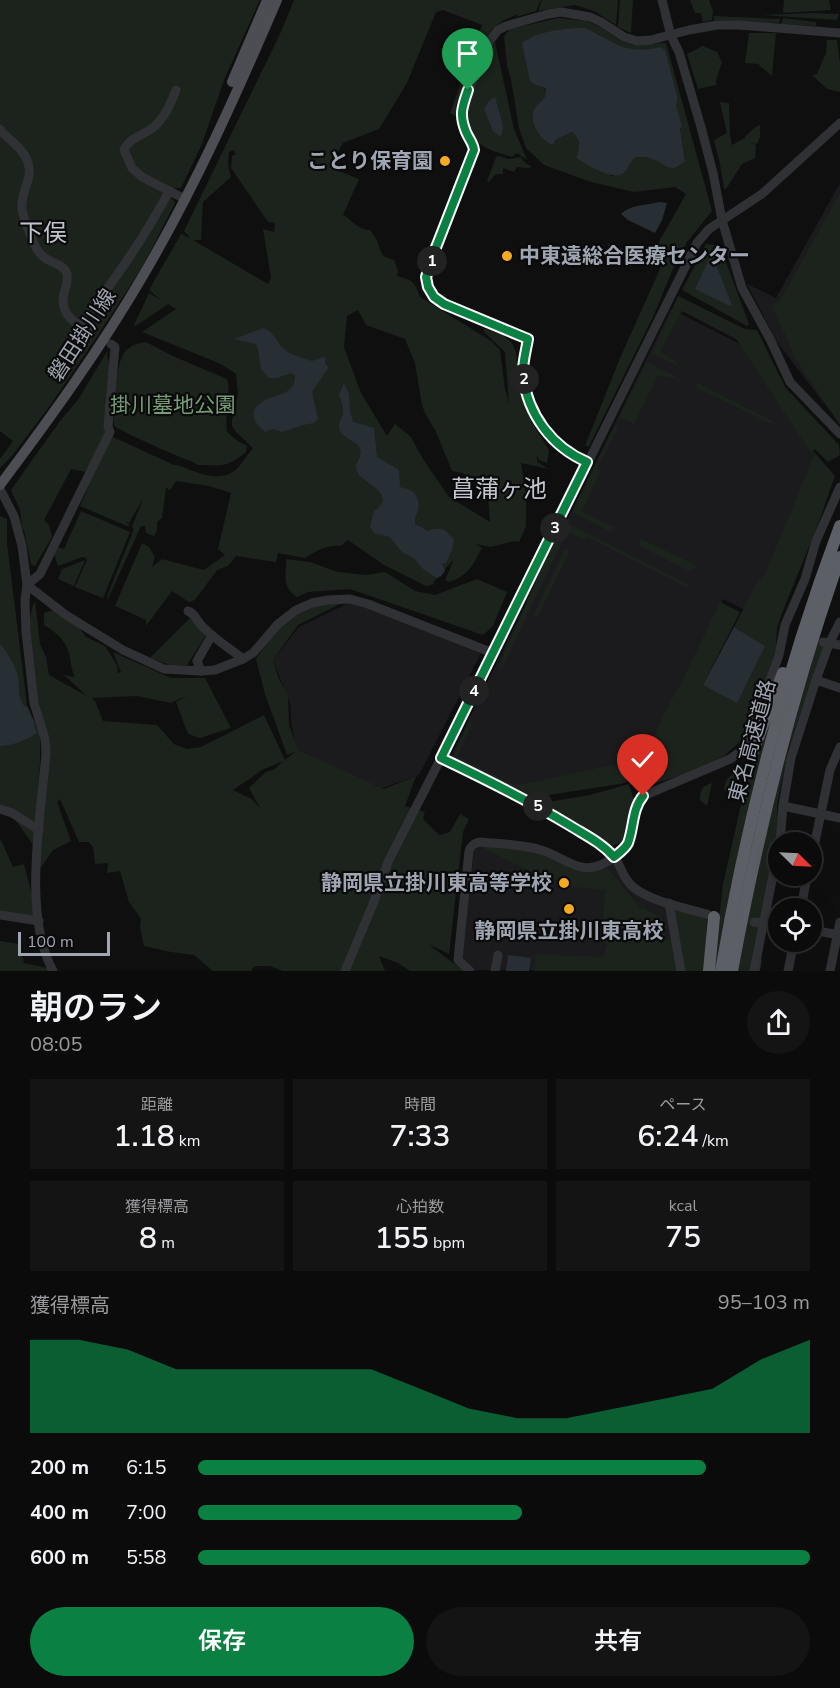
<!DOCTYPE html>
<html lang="ja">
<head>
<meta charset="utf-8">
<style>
	body { margin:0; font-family:"Nunito Sans","Noto Sans JP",sans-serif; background:#141415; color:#f1f3f6; height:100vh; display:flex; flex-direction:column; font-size:22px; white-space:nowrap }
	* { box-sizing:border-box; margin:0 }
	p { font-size:20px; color:#9a9b9d }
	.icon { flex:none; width:33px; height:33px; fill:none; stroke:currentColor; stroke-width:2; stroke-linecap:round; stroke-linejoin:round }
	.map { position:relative; height:971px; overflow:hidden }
	.panel { display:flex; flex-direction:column; background:#0b0b0c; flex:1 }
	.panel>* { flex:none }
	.needle { width:39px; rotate:114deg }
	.fabs { position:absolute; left:768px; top:832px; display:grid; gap:12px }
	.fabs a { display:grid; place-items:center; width:54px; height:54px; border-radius:50%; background:#0b0b0c; box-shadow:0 6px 24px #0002,0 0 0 2px #2b2b2d; font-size:30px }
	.scale { position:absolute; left:18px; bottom:15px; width:92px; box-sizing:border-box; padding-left:6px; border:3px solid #9fa5b1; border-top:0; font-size:16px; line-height:21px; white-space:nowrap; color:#9fa5b1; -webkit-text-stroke:4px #0a0a0b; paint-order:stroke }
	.pin { position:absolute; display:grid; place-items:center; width:51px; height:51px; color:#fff; margin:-62px -26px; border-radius:50% 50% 50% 0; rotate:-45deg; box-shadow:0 0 6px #0007 }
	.pin .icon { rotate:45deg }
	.km { position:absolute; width:30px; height:30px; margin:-15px; border-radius:50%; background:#222; color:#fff; font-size:16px; line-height:30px; text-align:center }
	.round { display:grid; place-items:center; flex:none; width:63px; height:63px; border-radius:32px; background:#141415 }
	.summary { display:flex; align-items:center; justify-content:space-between; height:102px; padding:0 30px }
	h1 { font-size:33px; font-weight:600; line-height:45px }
	.metrics { display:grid; grid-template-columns:repeat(3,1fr); gap:9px; height:102px; padding:6px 30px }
	.metrics div { display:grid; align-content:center; border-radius:0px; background:#141415; text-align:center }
	.metrics b { font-size:30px; font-weight:600 }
	.metrics small { font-size:16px; font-weight:400 }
	.metrics p { font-size:16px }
	.chart { height:168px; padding:12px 30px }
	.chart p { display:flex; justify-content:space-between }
	.chart svg { width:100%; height:108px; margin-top:6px; fill:#0b8043; opacity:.7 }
	.button { display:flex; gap:12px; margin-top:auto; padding:12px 30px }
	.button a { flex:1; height:69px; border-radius:36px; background:#0b8043; color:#fff; font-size:24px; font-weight:600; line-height:69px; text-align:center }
	.button a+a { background:#141415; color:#f1f3f6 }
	ul { padding:0 30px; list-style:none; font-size:20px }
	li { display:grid; grid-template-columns:96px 72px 1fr; align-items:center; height:45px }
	li i { height:15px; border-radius:8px; background:#0b8043 }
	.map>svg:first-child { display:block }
	.built { fill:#1b1b1d }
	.green { fill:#1b231c; fill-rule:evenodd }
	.water { fill:#272f35 }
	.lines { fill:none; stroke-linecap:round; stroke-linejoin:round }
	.stream { stroke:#272f35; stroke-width:1.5 }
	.minor { stroke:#303135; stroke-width:9 }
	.major { stroke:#4c4e54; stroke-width:10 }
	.highway { stroke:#5c5f66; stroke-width:12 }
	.route-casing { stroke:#fff; stroke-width:12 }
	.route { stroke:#0b8043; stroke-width:8 }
	.poi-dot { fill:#f4a923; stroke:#0a0a0b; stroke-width:2 }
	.labels { text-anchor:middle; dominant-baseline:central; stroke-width:4.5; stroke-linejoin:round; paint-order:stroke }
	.poi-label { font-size:21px; font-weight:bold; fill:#9fa5b1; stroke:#0a0a0b; text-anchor:end }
	.street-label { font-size:21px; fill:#9fa5b1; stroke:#0a0a0b }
	.park-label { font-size:21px; fill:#769d77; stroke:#0a0a0b }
	.quarter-label { font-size:24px; fill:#c0c4cd; stroke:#0a0a0b }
</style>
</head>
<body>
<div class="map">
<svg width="840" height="971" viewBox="0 0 840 971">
	<rect width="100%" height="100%" fill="#0f0f10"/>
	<g class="built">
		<polygon points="840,183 840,424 777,342 747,284 776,298"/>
		<polygon points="671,309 740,344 818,458 762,619 723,599 639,770 517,788 451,756"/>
		<polygon points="349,603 362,605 481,653 419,775 382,788 297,753 291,722 291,706 273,660 299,627"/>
		<polygon points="480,842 595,868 615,859 637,893 669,903 681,971 469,970 462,956 474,850"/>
	</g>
	<g class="green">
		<polygon points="0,0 260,0 224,80 202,144 181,188 173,188 171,197 175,203 143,266 98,335 49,407 12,456 0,468 0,459 13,441 0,431"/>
		<path d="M294,0h247l-5,11 -20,6 2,-3 -14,6 -12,9 -5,9 -31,67 1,12 -7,-4 32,-88 -39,-15 -7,2 -29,71 -28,46 -36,14 -14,24 30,12 -16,36c10,5 14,15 27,15 3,4 7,9 8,13 5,13 2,13 16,17l4,11 -1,5c17,5 17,5 23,21l71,44 9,9 5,39 4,14 -4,-51 -22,-21 2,-2 18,6 9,8 4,9 3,36 12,33 18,29 -2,13 -8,-3 -2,-5v7l12,7 -28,-6 5,31v32l-7,16 -5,-1 -23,6 -16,-3 7,4c-9,17 -14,28 -33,34l-4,-2 9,-21 -21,24 2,1 -9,2 -42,-21 -36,-25 -7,6c-13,-2 -25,5 -36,12l-27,-5 -2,9 -40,-6 -8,10 -11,4 -22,30 -6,2 -17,-11 -26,35v-6l-31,-14 27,-63 7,4 6,10 -3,10 10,-8 42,11 21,-15 -7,-6 13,-56 -22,-7 -33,-5 -6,9 -4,-2 -4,30 -5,4v8l-3,6 -8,-3 -1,-7h-4l-34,75 1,-7 26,-65 -2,-2 11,-28 -14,24 -4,-1 6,3 -4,1 -47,-20 29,-67 4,-2 61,28h3c17,5 39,19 57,6 7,-5 13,-16 19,-23l-16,-15 -5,-7v-6l6,-26 -2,-20 -15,-10 -79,-32 34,-23 -8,-5 -26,18 -9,5 16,-34 12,7 -12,-10 32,-56 9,4 -6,-7 96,-197zM233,150l3,4 -4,2 -1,12 37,54 7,1 -1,9 -11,-3 8,49 -3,6 -75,-44h8l2,-38 28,-25 -3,-12 1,-13zM358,310l8,15 39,14 10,24 7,42 3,8 11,19 16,39 11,2 25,23 2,26 -41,-25 -26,-38 -12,-22 -16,-13 -8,12 -26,-43 -17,-46 3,-31z"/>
		<polygon points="542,0 618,0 616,25 594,11 575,5 538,11"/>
		<polygon points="620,0 633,0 631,33 618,27"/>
		<polygon points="690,0 709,0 713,11 712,20 703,22 701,13 695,13"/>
		<polygon points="784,0 829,0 831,10 783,13"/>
		<polygon points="812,13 839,14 837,20 762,15"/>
		<polygon points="714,16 780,19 779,23 714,20"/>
		<path d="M558,18l28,3 14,6 21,14 13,4 32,-2 46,168 -25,31 -15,29 -19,46 -64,129h-4l35,-88 48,-107 -12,-4 30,-53 -11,-7 -41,5 -43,-10 -47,-17 -18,-17 -7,-20 -8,-49 -4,-13 -3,-30 6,-7zM563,29l35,5 13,9 18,6 15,2 16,-4 4,3 14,49 -2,6 6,21 -2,3 5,33c-16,8 -14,5 -28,-2 -7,-3 -13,-3 -21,-3l-6,6 -5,9 -13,4 -36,-18 4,-9 -3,-13 -5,-4 -17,8 -2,4 -18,-35c6,-7 17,-16 6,-23l-19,-43 5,-4z"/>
		<polygon points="783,18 816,22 816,26 781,24"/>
		<polygon points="749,33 776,33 772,76 758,64 745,63"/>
		<polygon points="827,40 837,40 840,63 840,92 827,89 812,75 817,74 826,53"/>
		<path d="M495,42l19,87 13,31 -10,-7 -5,4c-30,-9 -42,-12 -46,-47z"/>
		<polygon points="703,46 717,52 722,62 716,80 716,85 698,89 687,54"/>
		<polygon points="720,102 729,103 730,135 732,145 743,139 746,139 744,138 754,128 760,125 760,137 757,144 750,143 756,145 755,158 742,164 726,189 724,188 720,164 714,140 727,133"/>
		<polygon points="499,156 509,159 521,157 524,162 532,167 527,168 517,167 514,172 503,168 503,174 496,174 489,182 487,181 496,157"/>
		<polygon points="840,193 840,425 797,361 772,306 780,301"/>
		<polygon points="706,244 720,246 749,324 747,326 682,290"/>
		<polygon points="678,296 745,329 757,330 785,387 839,445 840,455 828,462 815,449 811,453 736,339 682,311 660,351 684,368 652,354"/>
		<path d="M146,342l29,15 52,22c5,18 -3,35 0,53l12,10 8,4 -1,6c-21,17 -24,13 -49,13 -6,-6 -15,-6 -22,-10 -21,-9 -41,-18 -61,-29 0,-16 1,-64 11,-74 6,-7 12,-9 21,-10z"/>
		<polygon points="108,350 107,356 111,369 107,432 86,472 71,469 44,520 49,525 52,537 35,566 31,564 24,530 22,529 20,510 11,490 60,421 78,400"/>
		<polygon points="647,362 682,380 658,375 634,424 619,417"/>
		<polygon points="698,383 772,421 774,425 695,387"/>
		<polygon points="615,426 618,427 597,468 601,470 582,512 614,527 611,532 572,512"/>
		<polygon points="815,453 835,476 817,527 782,613 777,628 776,648 765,683 744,738 724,756 691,772 635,790 634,779 640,770 665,712 684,677 720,602 740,612 703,685 764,646 734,627 754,588 765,574"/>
		<polygon points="81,511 130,532 103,598 75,587 87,560 86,558 82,557 58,566 54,554 58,547 64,549"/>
		<polygon points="0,516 7,519 7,543 27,705 40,734 40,763 34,846 11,814 0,810"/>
		<polygon points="569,524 689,585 688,588 588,537 584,539 565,531"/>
		<polygon points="554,539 563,540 502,668 499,666"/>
		<polygon points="641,539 698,566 688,571 638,545"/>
		<polygon points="565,549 569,552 537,618 533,616"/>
		<path d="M286,559l24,3 28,10 28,3 19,-3 30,19 20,4 42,-16 30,13 -14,34 -10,9 -133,-46 -42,3 -11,5c-15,-10 -11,-21 -11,-38z"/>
		<polygon points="85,560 74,586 58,579 62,569"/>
		<path d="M350,599l-52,26 -25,35 5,17 10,19 1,29 9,25 86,39 32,-13 -11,30 20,6 -2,7 16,16 11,-3 10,-18 9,5 -6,13 -14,122 -21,-10 36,27h-54l-12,-8 -19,-7 6,15h-102l-13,-5h-15l-4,5h-38l-19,-16 -23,-3 -27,-6 -4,-19 1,-8 -12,-17 -9,-31 -13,2 1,-10 -13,1 -2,-17 -4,-5h-10l-19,-43 -3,3 14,39 -18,9 -14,20 5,-143 -7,-33 -8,-69 3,-17 3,-7 5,43 6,13 3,18 38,21 -23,-21 11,2c-4,-8 -3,-10 -5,-19 -2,-16 -13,-25 -26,-33v-12l7,-2 7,-8 12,11 16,23 19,9 12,19 1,8 3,-1 -8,-20 58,26h34l26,50 -31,10 -12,-4 -12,-32 12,-7 -17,8 -34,-7 -45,2 3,3 8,20 54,4 17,19 13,5 14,-2 63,-32 21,45 10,-8 -8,3 -22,-61 -9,-35 25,-37 25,-16zM283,761l-8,8 -9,3 -17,16 11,20 -8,-9 -19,-9 29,-20z"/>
		<polygon points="190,618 206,635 187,665 170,665 150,658"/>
		<polygon points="817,643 826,646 788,751 777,805 779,843 752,971 737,971 746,918 783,757"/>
		<polygon points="775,710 717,971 713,971 723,884 740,809 755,755"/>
		<polygon points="470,720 473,721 457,756 514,785 529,783 611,765 640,768 625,783 543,796 538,802 451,760"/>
		<path d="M741,771h2l-6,23 -5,2 -8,-6c2,-14 6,-14 17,-19z"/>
		<path d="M712,783l-5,23 -7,-6c0,-10 2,-14 12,-17z"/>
		<polygon points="629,784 634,800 624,841 613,846 542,803 590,795"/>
		<polygon points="1,840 13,867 24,864 38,918 0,913 0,841"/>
		<polygon points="518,846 609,870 641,909 642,907 662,918 666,940 674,942 681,971 534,971 536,954 603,957 607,944 602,940 605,890 572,887 550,877 525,869 481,847"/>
		<polygon points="674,908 707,914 705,971 685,971"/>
		<polygon points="0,941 19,944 24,963 48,968 50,971 0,971"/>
	</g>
	<g class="water">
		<path d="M585,28c29,13 40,28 75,19l5,3 13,49 -2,6 6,21 -2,3 5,33 -11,6 -7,-1 -9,-6 -12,-4h-10c-6,5 -7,10 -11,15 -11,11 -38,-8 -49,-14 4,-9 5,-19 -4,-26l-17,8 -2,5c-11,-4 -22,-19 -20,-32 3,-11 16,-13 12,-25l-11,-4 -4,-3 -8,-38c14,-12 45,-15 63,-15z"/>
		<polygon points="495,97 503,126 501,137 493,131 484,109 489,101"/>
		<path d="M659,202l8,1 -5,17 -7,13 -27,-13 -7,-6c8,-9 27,-9 38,-12z"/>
		<polygon points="712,253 714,255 714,260 732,305 730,306 695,289"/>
		<path d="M263,328c11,3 13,14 21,21 8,7 19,9 28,12l12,-4 1,1v5l4,5 -3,3 -14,21 6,27 -4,4 -11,2 -21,7 -10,-3 -7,3c-11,-9 -18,-20 -3,-30 11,-8 34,-5 33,-27l-4,-2 -15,5h-7l-8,-9 -3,-20 -2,-5 -22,-5z"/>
		<path d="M344,383l5,11 1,17 3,11 21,6 3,29 22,13 1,17c3,1 7,2 10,3 10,6 11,19 5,27v7l13,7c13,-5 16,-2 26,8l-2,11 -6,13 -4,1 3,7 -4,5 -4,2 -14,-9 -8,-10 -13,-7 -12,-15 -16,-4 -4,-6 4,-16c23,-15 -5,-26 -15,-36 -1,-2 -3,-7 -4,-9 18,-27 -12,-22 -16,-38 -1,-5 3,-10 4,-14 1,-7 -2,-13 -4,-19z"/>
		<polygon points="734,627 765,646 737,703 703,685"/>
		<path d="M0,644c8,9 16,22 18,34 2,11 -1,17 6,28l3,1 8,17 -1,1 3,8c-13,8 -22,12 -37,13z"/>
		<polygon points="508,955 531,958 529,971 506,971"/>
	</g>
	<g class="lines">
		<polyline class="stream" points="759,971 761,960"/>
		<g class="minor">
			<polyline points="662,0 671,36 679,52 701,127 713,173 722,220 742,288 770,339 790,382 840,434"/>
			<path d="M176,90c-5,12 -10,25 -19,34 -10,11 -27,12 -33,26l8,18 10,9 43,22"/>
			<path d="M0,129c7,10 19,16 25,27 12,20 -5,33 -3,53 2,12 8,25 12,35 3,6 6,11 11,14 7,5 20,7 22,16 1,6 -1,13 -3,19 -5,19 9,30 25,38"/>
			<path d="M80,326c32,-43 64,-87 89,-135"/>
			<path d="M587,462c-35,-15 -59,-47 -64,-86 -1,-12 3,-25 5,-37l-84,-35 -10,-7 -6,-10 -2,-10 9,-27 39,-100c-2,-15 -14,-25 -12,-43l29,-68 7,-9 8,-4 42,-12 13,-2 29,5 11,5 23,15 13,4 14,-1 38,-10 28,-5h22l101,8"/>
			<path d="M0,489l14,27 8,30 5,39 -2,15 1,32 8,71 11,36 1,14c-5,63 -24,161 7,218"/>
			<polyline points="27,585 66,615 123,650 164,669 201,671 215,670 243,659 253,653 278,624 296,610 312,603 328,600 350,599 368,604 493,653"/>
			<polyline points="27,585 40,574 110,432 108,427 115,347 111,344"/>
			<path d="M188,611c7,3 8,8 13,14 12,13 28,23 42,34"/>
			<polyline points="823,642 840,645"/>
			<polyline points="201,671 197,661 212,635"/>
			<polyline points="816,680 840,688"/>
			<path d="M441,758c54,26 108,52 157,85 6,4 13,8 17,15 6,9 8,19 16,27 16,16 54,23 76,29"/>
			<polyline points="783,806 840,818"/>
			<polyline points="0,809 12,813 39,830"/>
			<polyline points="780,843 783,806 791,758 816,680 829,644 840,622"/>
			<polyline points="812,856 830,770 840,747"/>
			<polyline points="669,903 681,971"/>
			<polyline points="801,909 807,876"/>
			<polyline points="0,915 39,921"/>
			<polyline points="754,922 778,925"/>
			<polyline points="812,930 840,935"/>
			<polyline points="345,971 373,904 388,862 441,758 697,243 709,229 762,194 840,123"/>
			<path d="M470,971l-12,-11 11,-109c2,-6 5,-8 11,-9 20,2 41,2 61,8 27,8 40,29 69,10 5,-3 11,-7 14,-12 12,-14 7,-37 19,-52l87,-37 10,-7 7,-8 32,-89 6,-30 20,-46 11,-38 24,-54"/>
			<polyline points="495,971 498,955"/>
			<polyline points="754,971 778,850"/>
			<polyline points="788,971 794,942"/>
			<polyline points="830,971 840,922"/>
		</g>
		<g class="major">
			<polyline points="232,82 267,0"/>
			<path d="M0,485c51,-68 101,-137 144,-211 51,-87 93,-181 133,-274"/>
		</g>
		<g class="highway">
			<polyline points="751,756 783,673"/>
			<polyline points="709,971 714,917"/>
			<path d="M721,971c26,-151 65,-301 119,-445"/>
			<path d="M732,971c26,-140 60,-279 108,-414"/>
		</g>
	</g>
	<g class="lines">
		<defs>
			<path id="route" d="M468,90c-6,17 -9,25 -2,42 3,7 7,11 8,18l-39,100 -9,27 2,10 6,10 10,7 84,35c-2,12 -6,25 -5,37 5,39 29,71 64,86l-146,296c44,21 87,42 128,67 16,10 33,18 45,32 5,-4 11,-8 14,-14 6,-16 4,-34 15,-47"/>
		</defs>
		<use href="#route" class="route-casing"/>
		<use href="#route" class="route"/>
	</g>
	<g class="poi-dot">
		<circle cx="445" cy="161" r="6"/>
		<circle cx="507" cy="256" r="6"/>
		<circle cx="564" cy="883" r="6"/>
		<circle cx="569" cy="909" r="6"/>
	</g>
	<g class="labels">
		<g class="poi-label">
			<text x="433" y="161">ことり保育園</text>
			<text x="519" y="256" text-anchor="start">中東遠総合医療センター</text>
			<text x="552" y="883">静岡県立掛川東高等学校</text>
			<text x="569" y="931" text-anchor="middle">静岡県立掛川東高校</text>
		</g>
		<g class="street-label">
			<text transform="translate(82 335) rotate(-57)">磐田掛川線</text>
			<text transform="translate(752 741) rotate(-75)">東名高速道路</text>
		</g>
		<g class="park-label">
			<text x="173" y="405">掛川墓地公園</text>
		</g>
		<g class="quarter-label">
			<text x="43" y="233">下俣</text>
			<text x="499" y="489">菖蒲ヶ池</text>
		</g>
	</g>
</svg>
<div class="fabs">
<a><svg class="needle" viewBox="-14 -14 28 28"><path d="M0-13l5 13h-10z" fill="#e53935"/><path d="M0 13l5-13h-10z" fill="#9a9b9d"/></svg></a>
<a><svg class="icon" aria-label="locate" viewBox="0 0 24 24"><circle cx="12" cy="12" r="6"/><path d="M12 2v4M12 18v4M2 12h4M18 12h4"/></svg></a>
</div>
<div class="scale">100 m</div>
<div class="pin" style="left:468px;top:90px;background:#1e9e55"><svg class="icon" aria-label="arrive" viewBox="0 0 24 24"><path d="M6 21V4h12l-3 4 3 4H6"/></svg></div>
<div class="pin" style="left:643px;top:796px;background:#d93025"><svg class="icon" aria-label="check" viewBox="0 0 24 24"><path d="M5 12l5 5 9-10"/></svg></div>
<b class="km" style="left:432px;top:261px">1</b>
<b class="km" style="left:524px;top:379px">2</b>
<b class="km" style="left:555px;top:528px">3</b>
<b class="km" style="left:474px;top:691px">4</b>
<b class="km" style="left:538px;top:806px">5</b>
</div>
<section class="panel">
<div class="summary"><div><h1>朝のラン</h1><p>08:05</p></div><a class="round"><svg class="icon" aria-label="share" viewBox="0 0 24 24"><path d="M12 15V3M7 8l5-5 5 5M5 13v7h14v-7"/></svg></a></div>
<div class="metrics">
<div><p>距離</p><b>1.18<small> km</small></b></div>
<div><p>時間</p><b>7:33</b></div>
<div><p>ペース</p><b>6:24<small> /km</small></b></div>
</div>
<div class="metrics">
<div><p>獲得標高</p><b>8<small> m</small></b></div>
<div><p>心拍数</p><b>155<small> bpm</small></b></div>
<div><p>kcal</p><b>75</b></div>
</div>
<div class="chart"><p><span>獲得標高</span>95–103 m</p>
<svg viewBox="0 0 160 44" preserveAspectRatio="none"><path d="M0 44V6L10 6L20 10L30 18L40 18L50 18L60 18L70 18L80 26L90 34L100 38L110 38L120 34L130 30L140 26L150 14L160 6V44z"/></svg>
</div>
<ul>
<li><b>200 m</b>6:15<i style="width:83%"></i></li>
<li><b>400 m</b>7:00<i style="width:53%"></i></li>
<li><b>600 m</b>5:58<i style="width:100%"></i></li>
</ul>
<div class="button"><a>保存</a><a>共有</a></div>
</section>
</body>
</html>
